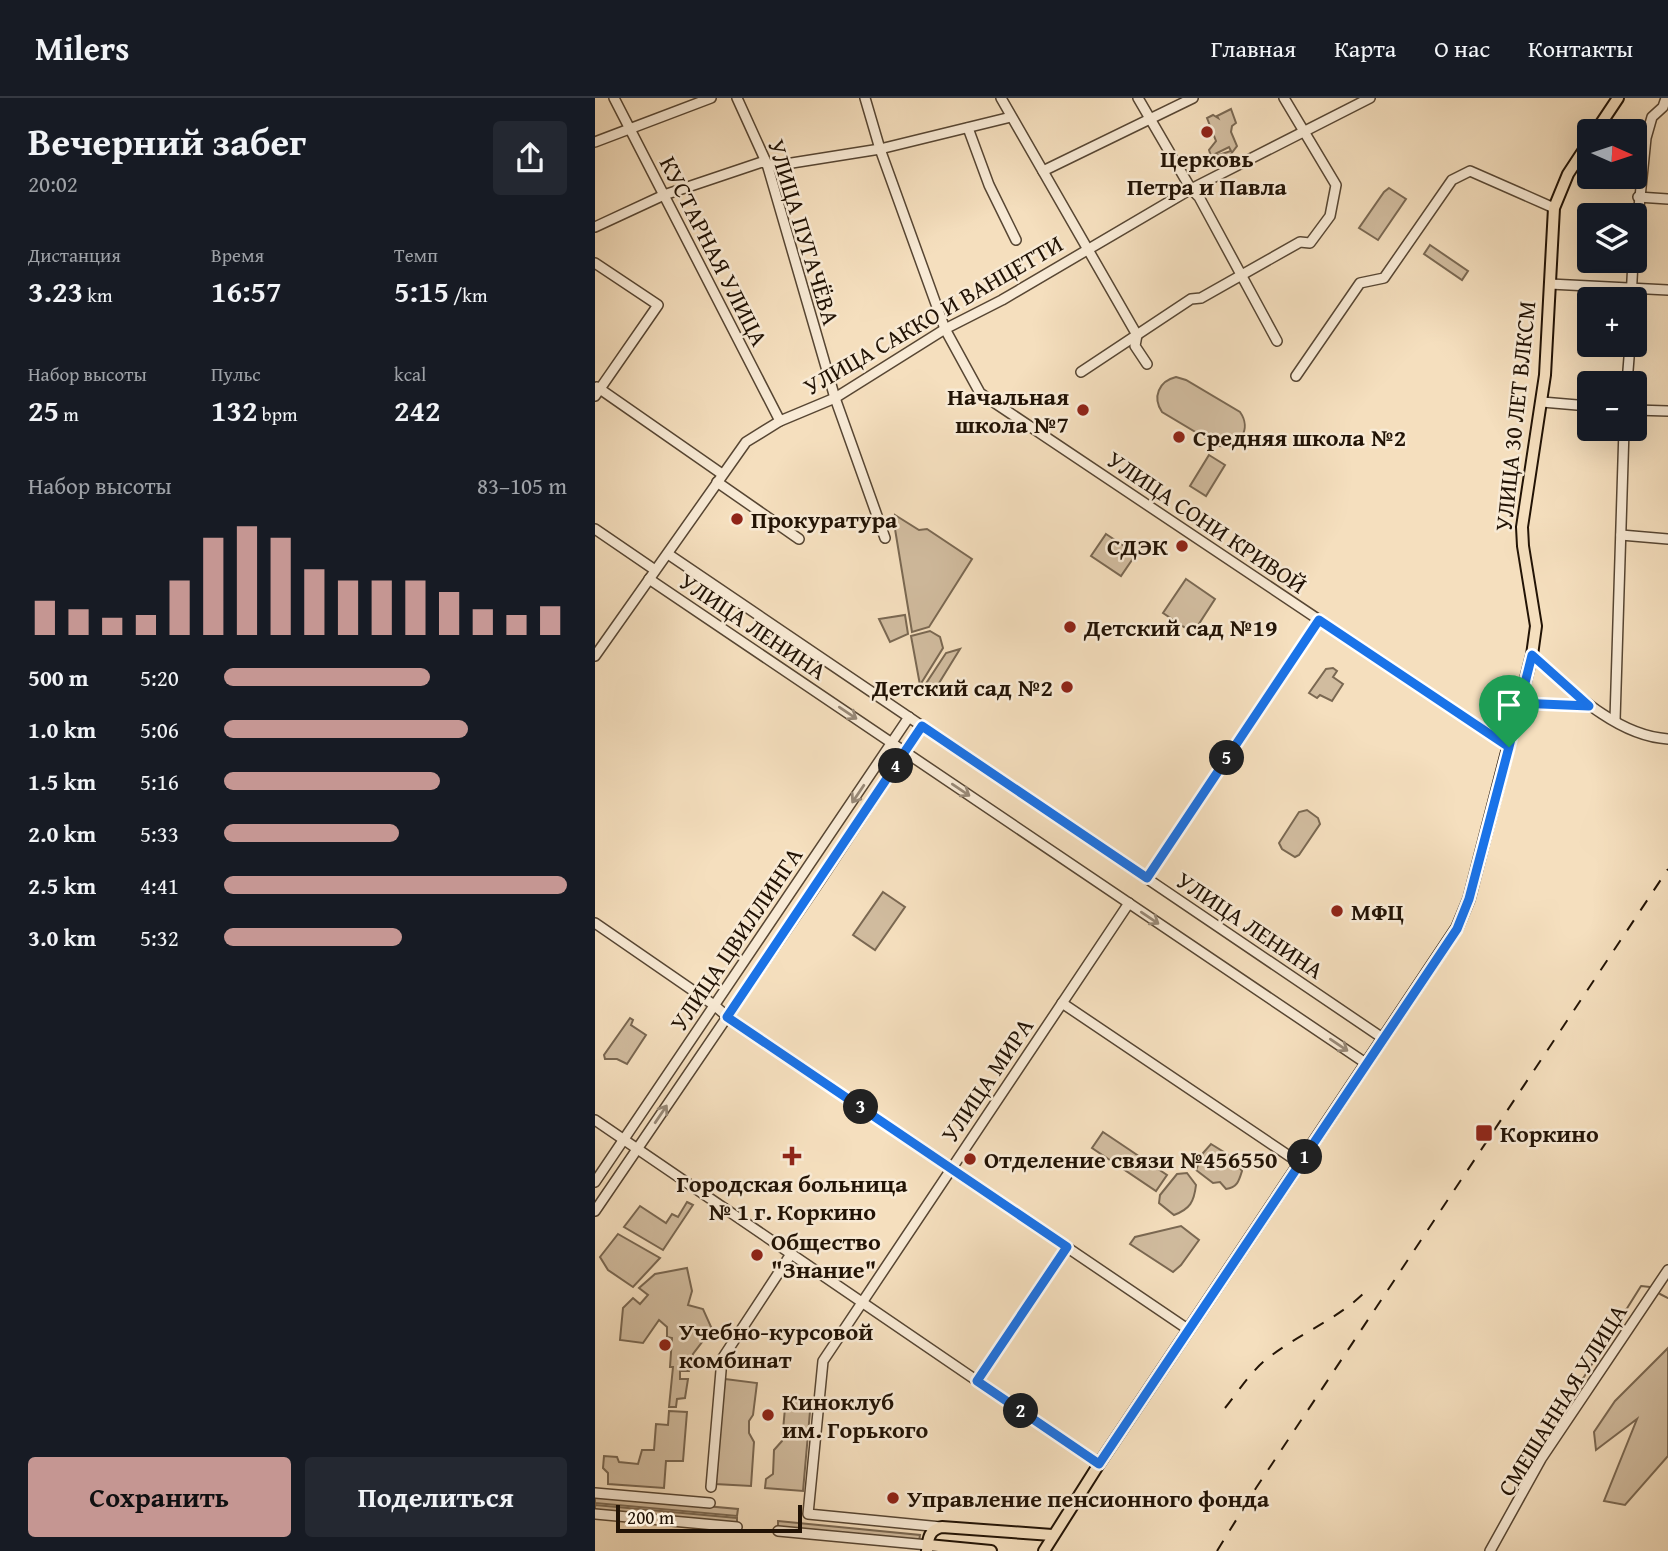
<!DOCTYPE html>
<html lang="ru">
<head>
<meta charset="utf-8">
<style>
	body { margin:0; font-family:"Gentium Book Plus",serif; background:#242831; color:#f1f3f6; height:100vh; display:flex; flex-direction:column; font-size:26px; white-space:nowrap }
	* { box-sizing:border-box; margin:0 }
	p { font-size:23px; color:#9ea1a6 }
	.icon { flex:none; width:38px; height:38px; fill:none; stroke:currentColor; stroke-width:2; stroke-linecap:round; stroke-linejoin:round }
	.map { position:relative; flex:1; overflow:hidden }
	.drawer { display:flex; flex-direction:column; background:#171b24; width:595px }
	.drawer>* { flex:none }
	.needle { width:46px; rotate:93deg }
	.controls { position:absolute; left:982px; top:21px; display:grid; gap:14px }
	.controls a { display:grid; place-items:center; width:70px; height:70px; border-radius:7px; background:#171b24; box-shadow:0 7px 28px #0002; font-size:35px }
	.scale { position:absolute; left:21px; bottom:18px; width:186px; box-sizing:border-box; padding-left:7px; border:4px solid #221305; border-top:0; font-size:19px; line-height:24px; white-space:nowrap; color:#221305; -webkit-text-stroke:5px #f8ead5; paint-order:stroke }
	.pin { position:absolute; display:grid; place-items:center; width:60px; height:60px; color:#fff; margin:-72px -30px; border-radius:50% 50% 50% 0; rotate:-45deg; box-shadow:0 0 7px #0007 }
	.pin .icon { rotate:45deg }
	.km { position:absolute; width:35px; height:35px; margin:-18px; border-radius:50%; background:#222; color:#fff; font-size:19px; line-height:35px; text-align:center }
	.round { display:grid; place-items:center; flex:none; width:74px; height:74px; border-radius:7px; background:#242831 }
	.summary { display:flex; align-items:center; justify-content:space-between; height:119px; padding:0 28px }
	h1 { font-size:38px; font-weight:700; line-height:52px }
	.metrics { display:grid; grid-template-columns:repeat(3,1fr); gap:10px; height:119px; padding:7px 28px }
	.metrics div { display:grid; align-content:center }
	.metrics b { font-size:30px; font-weight:700 }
	.metrics small { font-size:19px; font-weight:400 }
	.metrics p { font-size:19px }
	.chart { height:196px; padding:14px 28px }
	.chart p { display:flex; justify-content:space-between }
	.chart svg { width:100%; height:126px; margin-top:7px; stroke:#c59692; stroke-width:6 }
	.cta { display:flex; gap:14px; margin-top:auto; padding:14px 28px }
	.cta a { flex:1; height:80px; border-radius:7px; background:#c59692; color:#111; font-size:28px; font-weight:700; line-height:80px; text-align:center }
	.cta a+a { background:#242831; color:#f1f3f6 }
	ul { padding:0 28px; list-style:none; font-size:23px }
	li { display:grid; grid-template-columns:112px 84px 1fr; align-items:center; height:52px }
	li i { height:18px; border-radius:9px; background:#c59692 }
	header { display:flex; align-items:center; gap:42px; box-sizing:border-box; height:98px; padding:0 35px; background:#171b24; border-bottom:2px solid #363941 }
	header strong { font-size:33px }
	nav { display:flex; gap:38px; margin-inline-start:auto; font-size:24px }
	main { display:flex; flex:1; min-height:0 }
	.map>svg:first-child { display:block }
	.green { fill:#d1bc9f; stroke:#7a6852; stroke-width:2 }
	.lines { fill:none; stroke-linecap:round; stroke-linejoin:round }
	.stream { stroke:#75644e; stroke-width:2 }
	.minor-casing { stroke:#574633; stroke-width:12 }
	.major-casing { stroke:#221305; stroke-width:14 }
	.minor { stroke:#f8ead5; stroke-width:9 }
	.major { stroke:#f5dfbe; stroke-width:10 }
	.rail { stroke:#221305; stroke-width:2; stroke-dasharray:12 12; stroke-linecap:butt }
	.oneway { stroke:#988977 }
	.route-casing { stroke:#fff; stroke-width:14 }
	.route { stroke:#1a73e8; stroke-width:9 }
	.poi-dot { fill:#8f2418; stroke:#f8ead5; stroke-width:2.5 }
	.labels { text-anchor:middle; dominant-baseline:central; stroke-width:5; stroke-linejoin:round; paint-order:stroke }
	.poi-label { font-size:24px; font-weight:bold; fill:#221305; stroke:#f8ead5; text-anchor:start }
	.street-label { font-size:24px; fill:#221305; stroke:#f8ead5 }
</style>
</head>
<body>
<header>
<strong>Milers</strong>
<nav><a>Главная</a><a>Карта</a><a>О нас</a><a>Контакты</a></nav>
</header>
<main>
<section class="drawer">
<div class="summary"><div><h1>Вечерний забег</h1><p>20:02</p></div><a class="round"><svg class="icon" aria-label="share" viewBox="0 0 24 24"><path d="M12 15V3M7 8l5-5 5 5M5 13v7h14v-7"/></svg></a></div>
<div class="metrics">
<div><p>Дистанция</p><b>3.23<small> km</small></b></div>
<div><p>Время</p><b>16:57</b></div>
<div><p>Темп</p><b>5:15<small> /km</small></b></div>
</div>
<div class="metrics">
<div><p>Набор высоты</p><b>25<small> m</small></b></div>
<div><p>Пульс</p><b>132<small> bpm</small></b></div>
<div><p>kcal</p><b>242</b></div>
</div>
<div class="chart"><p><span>Набор высоты</span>83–105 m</p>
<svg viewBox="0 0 160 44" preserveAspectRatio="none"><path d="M5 44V32M15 44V35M25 44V38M35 44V37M45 44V25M55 44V10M65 44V6M75 44V10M85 44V21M95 44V25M105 44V25M115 44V25M125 44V29M135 44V35M145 44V37M155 44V34"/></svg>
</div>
<ul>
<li><b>500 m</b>5:20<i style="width:60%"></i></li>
<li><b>1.0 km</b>5:06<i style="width:71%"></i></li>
<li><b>1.5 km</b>5:16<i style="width:63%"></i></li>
<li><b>2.0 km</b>5:33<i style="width:51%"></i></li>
<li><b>2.5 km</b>4:41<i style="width:100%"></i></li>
<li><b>3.0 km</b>5:32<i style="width:52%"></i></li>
</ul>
<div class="cta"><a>Сохранить</a><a>Поделиться</a></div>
</section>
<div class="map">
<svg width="1073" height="1453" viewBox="0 0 1073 1453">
	<rect width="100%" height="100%" fill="#f5dfbe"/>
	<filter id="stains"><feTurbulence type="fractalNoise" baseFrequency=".00286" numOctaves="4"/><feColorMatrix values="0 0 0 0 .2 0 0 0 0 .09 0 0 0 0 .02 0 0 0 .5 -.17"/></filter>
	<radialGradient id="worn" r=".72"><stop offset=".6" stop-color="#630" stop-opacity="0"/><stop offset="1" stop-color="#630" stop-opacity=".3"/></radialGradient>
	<g class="green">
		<polygon points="636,11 641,25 637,28 636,34 642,48 636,56 638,59 621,67 617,59 636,53 634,49 616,58 614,52 621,43 612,20 618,17 623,20 622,18"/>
		<polygon points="794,90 811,101 783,142 764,130 789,94"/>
		<polygon points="835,147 873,173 867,182 829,156"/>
		<path d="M581,279l10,3 54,32c12,17 0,36 -21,34l-57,-34c-10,-15 -3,-31 14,-35z"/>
		<polygon points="614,357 630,367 611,398 595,388"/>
		<polygon points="300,417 324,432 332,431 377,461 334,529 317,534 299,425"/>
		<polygon points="511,436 541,456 526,478 496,458"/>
		<polygon points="591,481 620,501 598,535 568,515"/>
		<polygon points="310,517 313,536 295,544 284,521"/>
		<polygon points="335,533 345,539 348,550 325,587 316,538"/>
		<polygon points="365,551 336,598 331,594 330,587 351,555"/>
		<polygon points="738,570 742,573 738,579 748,586 737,603 725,597 722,600 714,595 731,571"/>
		<polygon points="712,712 723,720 725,726 704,757 700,759 687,751 684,745 704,714"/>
		<polygon points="288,794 310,809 280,852 258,837"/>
		<polygon points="35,920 38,922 36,927 51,937 32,966 22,961 10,961 9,957"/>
		<polygon points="508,1034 572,1077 561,1093 497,1050"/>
		<path d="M616,1046l21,13 10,14c-3,10 -5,17 -16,18l-6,-7 -7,1 -17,-13 7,-17z"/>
		<path d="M592,1075l9,12c-2,17 -6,24 -22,30l-15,-12 1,-8 17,-21z"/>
		<polygon points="92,1104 98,1107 68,1152 29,1129 45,1108 71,1125 77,1116 83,1119"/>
		<polygon points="586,1128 604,1142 586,1167 578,1174 535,1146 540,1139"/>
		<polygon points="23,1136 65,1160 38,1189 13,1172 5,1159"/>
		<polygon points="92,1170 97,1193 93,1207 108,1211 117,1231 98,1256 94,1273 85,1273 85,1281 93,1281 90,1300 82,1301 81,1309 74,1309 78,1269 75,1269 77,1240 72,1239 72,1229 64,1222 48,1245 25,1242 28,1210 38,1200 45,1206 53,1197 44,1190 60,1176"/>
		<polygon points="1073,1250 1073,1358 1030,1407 1009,1403 1042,1321 1001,1352 999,1334 1020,1303"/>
		<polygon points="130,1281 162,1285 158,1317 154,1323 154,1335 159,1344 156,1388 120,1386"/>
		<polygon points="191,1299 216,1302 208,1393 170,1390 171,1381 178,1376 179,1352 187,1343"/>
		<polygon points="74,1313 92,1314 88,1363 71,1363 69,1390 13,1386 13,1375 8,1370 9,1358 22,1359 24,1364 43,1366 47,1352 59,1352 61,1326 73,1327"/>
		<polygon points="0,1398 143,1411 142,1418 0,1405"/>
		<polygon points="0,1407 142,1420 142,1426 0,1413"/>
		<polygon points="183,1423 325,1437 324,1444 183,1430"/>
	</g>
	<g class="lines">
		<g class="stream">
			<polyline points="1065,1196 1073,1200"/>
			<polyline points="915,1397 1046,1188 1055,1189"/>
		</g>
		<defs>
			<g id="minor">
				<polyline points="19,0 185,323"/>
				<polyline points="142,0 172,66 240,300 290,440"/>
				<polyline points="270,0 285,51 350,231 385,295 914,649"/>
				<polyline points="406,0 542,237 540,248 552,266"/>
				<polyline points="543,0 596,91 604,99 682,243"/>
				<polyline points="373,30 394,87 421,142"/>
				<polyline points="0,44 116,0"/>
				<polyline points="448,73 598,0"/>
				<polyline points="1043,99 1073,101"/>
				<polyline points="0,129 69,97 167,64 178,68 285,51 416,19"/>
				<polyline points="1040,149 1051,40 1057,19 1068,9 1071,0"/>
				<polyline points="0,165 63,207 0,298"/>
				<polyline points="955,186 1073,192"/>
				<polyline points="1036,201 1038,163"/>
				<polyline points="486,274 596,201 606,200 705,144 715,145 735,118 741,87 689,0"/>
				<polyline points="701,278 765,185 789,180 857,82 875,73 959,110"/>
				<polyline points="1032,285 1035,247"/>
				<polyline points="2,289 127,376"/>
				<polyline points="947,304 994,308"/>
				<polyline points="1040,312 1073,313"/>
				<polyline points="122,384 204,441"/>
				<polyline points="0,431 60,472"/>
				<polyline points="1026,437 1073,441"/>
				<polyline points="73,456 789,941"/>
				<polyline points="54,481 772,966"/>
				<path d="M937,557c37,33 83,81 136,84"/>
				<polyline points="0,558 151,344 185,323 240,300 350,231 407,202 596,91 775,0"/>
				<polyline points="925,605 994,608"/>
				<polyline points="1020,622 1029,331"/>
				<polyline points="552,780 724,522"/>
				<polyline points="0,825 119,907 135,921 594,1232"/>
				<polyline points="467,905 706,1066"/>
				<polyline points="0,1022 504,1366"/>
				<polyline points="0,1084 314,619"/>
				<polyline points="0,1113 224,784 327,628"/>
				<polyline points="382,1283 472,1148"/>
				<polyline points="116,1389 127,1261 196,1156"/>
				<polyline points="0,1395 115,1405"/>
				<polyline points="0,1416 142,1429"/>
				<polyline points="346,1429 213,1416 228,1263 534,805"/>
				<polyline points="183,1433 333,1447"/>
				<polyline points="895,1453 946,1361 1073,1172"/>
			</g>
			<g id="major">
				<polyline points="1001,33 1023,0"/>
				<polyline points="333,1447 396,1453"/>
				<path d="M332,1453c1,-13 2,-21 15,-24l110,8"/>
				<polyline points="449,1453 504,1366 862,830 874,801 937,557 941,528 928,448 927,429 950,277 959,110 973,76 994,44"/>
			</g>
		</defs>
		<use href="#minor" class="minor-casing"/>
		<use href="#major" class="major-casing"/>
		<use href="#minor" class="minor"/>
		<use href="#major" class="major"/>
		<g class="rail">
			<path d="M630,1310c13,-16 26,-37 43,-50 32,-25 71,-39 99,-68"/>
			<polyline points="622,1453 661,1390 1073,771"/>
		</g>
	</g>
	<defs><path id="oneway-shaft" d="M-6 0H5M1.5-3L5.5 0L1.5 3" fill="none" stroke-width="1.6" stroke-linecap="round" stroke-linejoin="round" transform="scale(1.75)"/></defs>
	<g class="oneway">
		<use href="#oneway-shaft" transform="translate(253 615) rotate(34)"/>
		<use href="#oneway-shaft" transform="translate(366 692) rotate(34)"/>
		<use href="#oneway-shaft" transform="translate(263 696) rotate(124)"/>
		<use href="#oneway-shaft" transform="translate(555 820) rotate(34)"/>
		<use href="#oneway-shaft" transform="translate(744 947) rotate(34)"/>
		<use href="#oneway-shaft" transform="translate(66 1016) rotate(-56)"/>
	</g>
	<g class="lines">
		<defs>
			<polyline id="route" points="914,649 874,801 862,831 504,1366 382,1283 472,1149 132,919 327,628 552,780 724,522 914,649 937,557 994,608 925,605 914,649"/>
		</defs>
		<use href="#route" class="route-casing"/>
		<use href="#route" class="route"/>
	</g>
	<g class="poi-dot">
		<circle cx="612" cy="34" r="7"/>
		<circle cx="488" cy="312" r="7"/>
		<circle cx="584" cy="339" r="7"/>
		<circle cx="142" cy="421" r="7"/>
		<circle cx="587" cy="448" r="7"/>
		<circle cx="475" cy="529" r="7"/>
		<circle cx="472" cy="589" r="7"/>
		<circle cx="742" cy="813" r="7"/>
		<rect x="880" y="1026" width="18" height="18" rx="3.5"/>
		<path d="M193.5 1047.5h7v7h7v7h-7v7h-7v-7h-7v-7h7z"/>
		<circle cx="375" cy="1061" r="7"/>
		<circle cx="162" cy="1157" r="7"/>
		<circle cx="70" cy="1247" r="7"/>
		<circle cx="173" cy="1317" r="7"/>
		<circle cx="298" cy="1400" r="7"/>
	</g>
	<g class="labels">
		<g class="poi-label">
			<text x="612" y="60" text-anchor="middle">Церковь<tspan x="612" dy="28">Петра и Павла</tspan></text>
			<text x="474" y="298" text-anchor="end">Начальная<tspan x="474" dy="28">школа №7</tspan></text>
			<text x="598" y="339">Средняя школа №2</text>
			<text x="156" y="421">Прокуратура</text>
			<text x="573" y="448" text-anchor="end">СДЭК</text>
			<text x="489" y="529">Детский сад №19</text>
			<text x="458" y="589" text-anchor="end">Детский сад №2</text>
			<text x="756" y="813">МФЦ</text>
			<text x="905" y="1035">Коркино</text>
			<text x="389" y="1061">Отделение связи №456550</text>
			<text x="197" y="1085" text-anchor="middle">Городская больница<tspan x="197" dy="28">№ 1 г. Коркино</tspan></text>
			<text x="176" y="1143">Общество<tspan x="176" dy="28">"Знание"</tspan></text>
			<text x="84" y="1233">Учебно-курсовой<tspan x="84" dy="28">комбинат</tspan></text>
			<text x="187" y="1303">Киноклуб<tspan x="187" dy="28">им. Горького</tspan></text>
			<text x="312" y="1400">Управление пенсионного фонда</text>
		</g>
		<g class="street-label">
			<text transform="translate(209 134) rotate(73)">УЛИЦА ПУГАЧЁВА</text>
			<text transform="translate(119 153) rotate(63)">КУСТАРНАЯ УЛИЦА</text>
			<text transform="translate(338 217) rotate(-30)">УЛИЦА САККО И ВАНЦЕТТИ</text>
			<text transform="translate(920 318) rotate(-84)">УЛИЦА 30 ЛЕТ ВЛКСМ</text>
			<text transform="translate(612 424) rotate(34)">УЛИЦА СОНИ КРИВОЙ</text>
			<text transform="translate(158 528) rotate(34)">УЛИЦА ЛЕНИНА</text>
			<text transform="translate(655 827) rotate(34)">УЛИЦА ЛЕНИНА</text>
			<text transform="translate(141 841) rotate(-56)">УЛИЦА ЦВИЛЛИНГА</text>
			<text transform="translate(392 982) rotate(-56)">УЛИЦА МИРА</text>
			<text transform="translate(967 1302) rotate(-58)">СМЕШАННАЯ УЛИЦА</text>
		</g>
	</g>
	<rect width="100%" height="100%" filter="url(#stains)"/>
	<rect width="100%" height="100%" fill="url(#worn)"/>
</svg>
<div class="controls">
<a><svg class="needle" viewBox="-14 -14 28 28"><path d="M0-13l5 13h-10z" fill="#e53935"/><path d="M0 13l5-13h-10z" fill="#9ea1a6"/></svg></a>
<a><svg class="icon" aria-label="layers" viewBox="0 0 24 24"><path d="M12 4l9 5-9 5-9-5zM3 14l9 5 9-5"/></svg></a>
<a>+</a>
<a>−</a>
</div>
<div class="scale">200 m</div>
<div class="pin" style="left:914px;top:649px;background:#1e9e55"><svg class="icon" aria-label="arrive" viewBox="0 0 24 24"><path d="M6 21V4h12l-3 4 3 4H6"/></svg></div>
<b class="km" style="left:710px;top:1059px">1</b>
<b class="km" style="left:426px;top:1313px">2</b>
<b class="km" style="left:266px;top:1009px">3</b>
<b class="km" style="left:301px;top:668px">4</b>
<b class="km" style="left:632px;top:660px">5</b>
</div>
</main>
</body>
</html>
